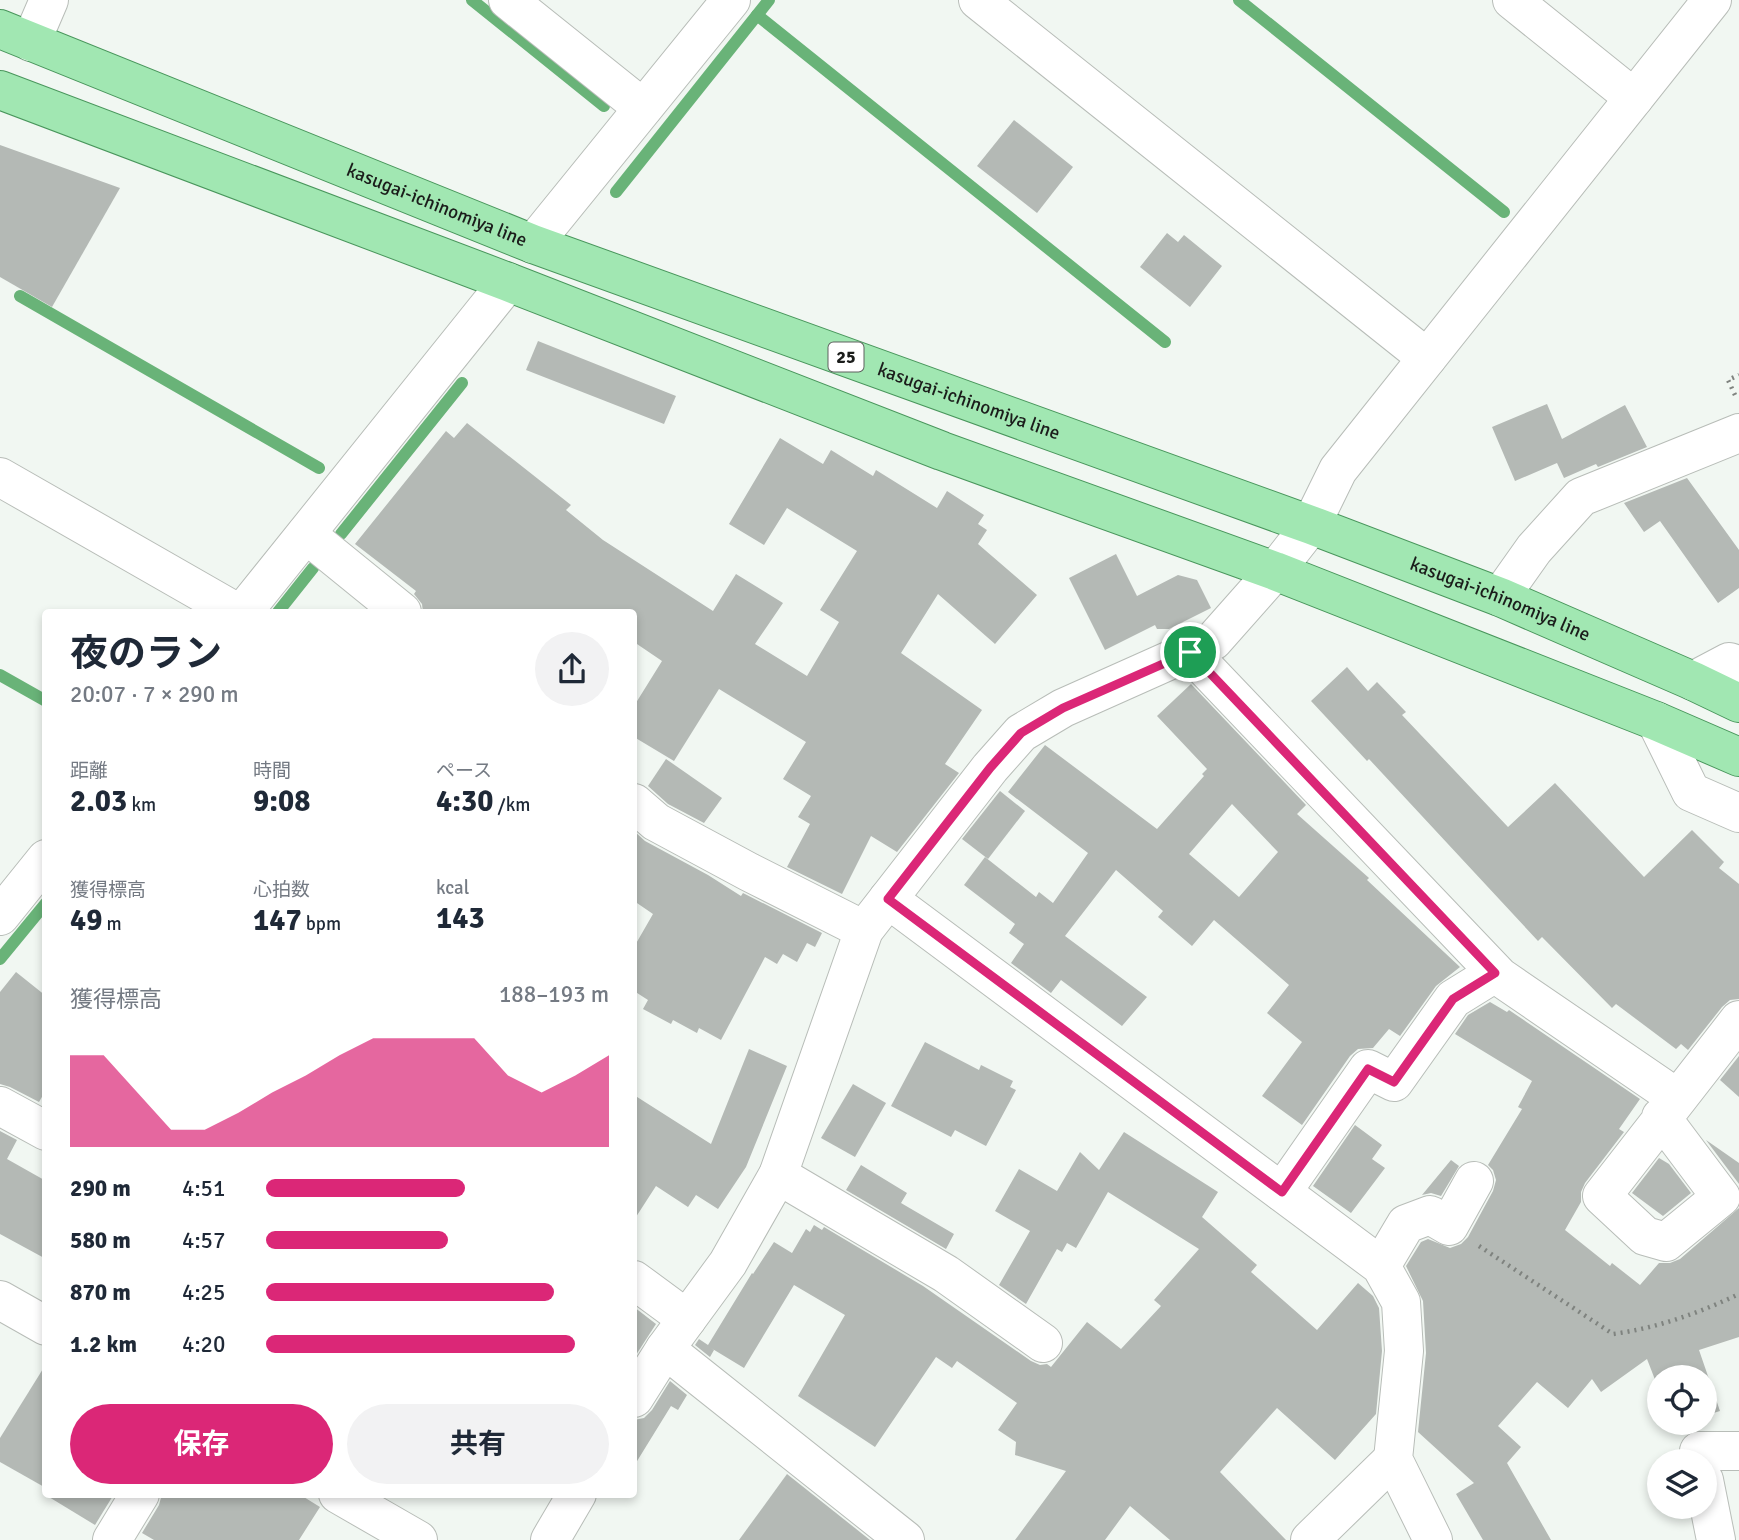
<!DOCTYPE html>
<html lang="ja">
<head>
<meta charset="utf-8">
<style>
	body { margin:0; font-family:Signika,"Noto Sans JP",sans-serif; background:#f2f2f3; color:#1f2937; height:100vh; display:flex; flex-direction:column; font-size:26px; white-space:nowrap }
	* { box-sizing:border-box; margin:0 }
	p { font-size:23px; color:#747a83 }
	.icon { flex:none; width:38px; height:38px; fill:none; stroke:currentColor; stroke-width:2; stroke-linecap:round; stroke-linejoin:round }
	.map { position:relative; flex:1; overflow:hidden }
	.sheet { position:absolute; left:42px; top:609px; width:595px; height:889px; display:flex; flex-direction:column; background:#fff; border-radius:7px; box-shadow:0 4px 10px #0003 }
	.sheet>* { flex:none }
	.buttons { position:absolute; left:1647px; top:1365px; display:grid; gap:14px }
	.buttons a { display:grid; place-items:center; width:70px; height:70px; border-radius:50%; background:#fff; box-shadow:0 4px 10px #0003; font-size:35px }
	.pin { position:absolute; display:grid; place-items:center; width:60px; height:60px; color:#fff; margin:-30px; border:4px solid #fff; border-radius:50%; box-shadow:0 2px 7px #0007 }
	.round { display:grid; place-items:center; flex:none; width:74px; height:74px; border-radius:37px; background:#f2f2f3 }
	.headline { display:flex; align-items:center; justify-content:space-between; height:119px; padding:0 28px }
	h1 { font-size:38px; font-weight:700; line-height:52px }
	.figures { display:grid; grid-template-columns:repeat(3,1fr); gap:10px; height:119px; padding:7px 28px }
	.figures div { display:grid; align-content:center }
	.figures b { font-size:30px; font-weight:700 }
	.figures small { font-size:19px; font-weight:400 }
	.figures p { font-size:19px }
	.chart { height:196px; padding:14px 28px }
	.chart p { display:flex; justify-content:space-between }
	.chart svg { width:100%; height:126px; margin-top:7px; fill:#db2777; opacity:.7 }
	.cta { display:flex; gap:14px; margin-top:auto; padding:14px 28px }
	.cta a { flex:1; height:80px; border-radius:42px; background:#db2777; color:#fff; font-size:28px; font-weight:700; line-height:80px; text-align:center }
	.cta a+a { background:#f2f2f3; color:#1f2937 }
	ul { padding:0 28px; list-style:none; font-size:23px }
	li { display:grid; grid-template-columns:112px 84px 1fr; align-items:center; height:52px }
	li i { height:18px; border-radius:9px; background:#db2777 }
	.map>svg:first-child { display:block }
	.lines { fill:none; stroke-linecap:round; stroke-linejoin:round }
	.stream { stroke:#69b378; stroke-width:12 }
	.building { fill:#b4b9b5; fill-rule:evenodd }
	.minor-casing { stroke:#b8bdb8; stroke-width:40 }
	.major-casing { stroke:#49965c; stroke-width:40 }
	.path { stroke:#7f837f; stroke-width:4.5; stroke-dasharray:2 5; stroke-linecap:butt }
	.minor { stroke:#fff; stroke-width:38 }
	.major { stroke:#a1e7b2; stroke-width:38 }
	.route-casing { stroke:#fff; stroke-width:14 }
	.route { stroke:#db2777; stroke-width:9 }
	.labels { text-anchor:middle; dominant-baseline:central; stroke-width:7; stroke-linejoin:round; paint-order:stroke }
	.shield { fill:#fff; stroke:#5f615f; stroke-width:2 }
	.shield-label { font-size:18px; font-weight:bold; fill:#1b1d1b }
	.street-label { font-size:19px; fill:#1b1d1b; stroke:#fff }
</style>
</head>
<body>
<div class="map">
<svg width="1739" height="1540" viewBox="0 0 1739 1540">
	<rect width="100%" height="100%" fill="#f1f7f2"/>
	<g class="lines">
		<g class="stream">
			<polyline points="472,0 604,106"/>
			<polyline points="1239,0 1504,212"/>
			<polyline points="757,15 1165,342"/>
			<polyline points="616,192 769,0"/>
			<polyline points="20,296 319,468"/>
			<polyline points="341,534 462,383"/>
			<polyline points="278,612 313,568"/>
			<polyline points="0,675 46,701"/>
			<polyline points="0,959 46,903"/>
		</g>
	</g>
	<g class="building">
		<polygon points="1014,120 1073,167 1037,213 977,166"/>
		<polygon points="0,145 120,188 52,307 0,277"/>
		<polygon points="1167,233 1178,242 1184,235 1222,266 1190,307 1140,267"/>
		<polygon points="538,341 676,396 664,424 526,370"/>
		<polygon points="1547,404 1562,439 1625,405 1647,447 1598,467 1596,464 1564,478 1557,463 1515,481 1492,427"/>
		<polygon points="467,423 571,505 566,510 603,540 713,611 736,574 783,603 755,644 807,676 839,622 820,610 857,551 787,508 764,545 729,524 780,438 823,464 831,450 873,476 876,470 937,508 947,491 984,515 978,524 987,530 978,544 1037,595 995,644 938,594 901,653 982,710 945,764 959,773 897,852 871,836 842,894 787,867 810,824 798,817 811,796 783,779 806,742 719,689 674,761 634,737 634,706 662,661 634,642 634,612 423,612 422,604 414,594 416,591 355,544 446,431 454,438"/>
		<polygon points="1687,478 1739,550 1739,588 1718,603 1660,521 1644,532 1624,503"/>
		<polygon points="1116,554 1137,596 1178,575 1197,580 1211,608 1169,629 1157,629 1155,625 1105,650 1069,578"/>
		<polygon points="1347,667 1368,691 1377,682 1406,712 1402,715 1508,827 1555,783 1644,877 1692,830 1724,862 1719,868 1739,884 1739,999 1730,1000 1722,1007 1688,1050 1681,1044 1676,1049 1616,1004 1612,1008 1542,937 1538,941 1369,759 1367,761 1311,701"/>
		<path d="M1191,684l115,121 -9,9 72,64 -2,2 93,87 -24,19 -36,50 -11,-7 -16,19 -15,1 -8,7 -48,69 -40,-29 40,-54 -35,-29 22,-28 -75,-65 -22,26 -34,-29 5,-6 -47,-41 -51,66 82,61 -25,29 -61,-46 -10,13 -40,-30 13,-19 -15,-11 6,-9 -51,-39 21,-28 51,40 3,-5 14,11 35,-50 -80,-61 37,-47 112,84 47,-53 -2,-2 5,-5 -50,-53zM1232,804l46,48 -39,45 -50,-43z"/>
		<polygon points="666,759 722,798 704,823 668,804 648,786"/>
		<polygon points="1000,791 1025,811 988,859 962,839"/>
		<polygon points="634,831 645,841 708,875 741,896 743,893 822,933 815,947 807,943 797,962 783,954 777,964 765,957 721,1040 699,1028 697,1033 673,1020 671,1024 643,1009 648,1000 634,991 634,947 653,914 634,901"/>
		<polygon points="16,972 46,996 46,1090 39,1102 10,1087 0,1084 0,992"/>
		<polygon points="1490,1002 1507,1012 1509,1010 1640,1099 1619,1129 1624,1132 1585,1183 1581,1192 1581,1202 1565,1230 1610,1266 1612,1263 1640,1285 1659,1263 1670,1263 1680,1259 1739,1208 1739,1337 1699,1350 1720,1411 1704,1416 1704,1377 1659,1377 1659,1390 1647,1359 1601,1392 1592,1379 1568,1408 1537,1382 1498,1426 1521,1447 1507,1463 1551,1540 1483,1540 1456,1494 1474,1483 1418,1432 1426,1353 1423,1301 1406,1266 1421,1242 1428,1239 1450,1248 1461,1244 1468,1237 1493,1191 1496,1180 1493,1170 1488,1165 1522,1109 1518,1107 1532,1081 1455,1034 1468,1015"/>
		<polygon points="925,1042 979,1070 981,1065 1013,1081 1010,1087 1016,1090 986,1146 955,1130 951,1137 891,1106"/>
		<polygon points="749,1049 787,1066 746,1167 718,1209 696,1195 688,1207 656,1186 634,1220 634,1095 711,1144"/>
		<polygon points="1739,1056 1739,1097 1720,1080"/>
		<polygon points="853,1084 886,1103 855,1157 821,1138"/>
		<polygon points="1355,1125 1382,1145 1372,1159 1385,1168 1351,1213 1313,1186"/>
		<polygon points="0,1131 17,1140 7,1159 46,1181 46,1259 0,1234"/>
		<polygon points="1124,1132 1218,1192 1202,1217 1257,1265 1251,1272 1317,1330 1358,1283 1373,1296 1379,1308 1382,1351 1376,1414 1335,1460 1277,1408 1220,1472 1286,1540 1170,1540 1130,1506 1105,1540 1015,1540 1066,1471 1015,1455 1016,1442 998,1430 1017,1403 957,1361 952,1368 936,1357 875,1447 798,1396 845,1315 794,1285 744,1368 711,1348 714,1350 710,1357 695,1345 699,1339 708,1345 752,1273 753,1274 774,1242 792,1253 806,1229 810,1232 814,1225 822,1230 824,1227 923,1286 1031,1361 1040,1365 1047,1364 1051,1367 1087,1322 1121,1349 1161,1306 1154,1300 1199,1249 1108,1192 1076,1248 1067,1243 1062,1252 1057,1249 1026,1304 999,1285 1030,1231 995,1211 1019,1169 1057,1191 1080,1152 1099,1170"/>
		<polygon points="1706,1140 1739,1163 1739,1185 1739,1184"/>
		<polygon points="1659,1158 1669,1164 1691,1193 1663,1216 1632,1193"/>
		<polygon points="1451,1160 1459,1166 1441,1196 1431,1193 1422,1195"/>
		<polygon points="861,1165 907,1193 901,1203 954,1234 946,1249 846,1190"/>
		<polygon points="634,1307 656,1324 634,1358"/>
		<polygon points="46,1364 46,1488 0,1462 0,1438"/>
		<polygon points="670,1381 687,1395 678,1410 671,1406 634,1466 634,1420 644,1418 652,1410"/>
		<polygon points="787,1474 870,1540 739,1540"/>
		<polygon points="44,1494 114,1494 95,1525"/>
		<polygon points="162,1494 299,1494 320,1507 299,1540 154,1540 142,1533 159,1505"/>
	</g>
	<g class="lines">
		<defs>
			<g id="minor">
				<polyline points="508,0 643,108"/>
				<polyline points="978,0 1427,358"/>
				<polyline points="1512,0 1634,98"/>
				<polyline points="31,42 49,0"/>
				<polyline points="533,244 731,0"/>
				<polyline points="0,477 236,612"/>
				<polyline points="306,534 402,612"/>
				<polyline points="1500,597 1534,549 1581,497 1739,433"/>
				<polyline points="243,612 508,282"/>
				<polyline points="1190,652 1500,977 1677,1098"/>
				<polyline points="1693,681 1729,662 1739,665"/>
				<polyline points="1656,721 1691,792 1739,813"/>
				<polyline points="634,803 656,822 749,872 864,930"/>
				<polyline points="888,899 1381,1266 1401,1302 1404,1351 1393,1459 1433,1540"/>
				<polyline points="0,916 46,859"/>
				<polyline points="0,1106 46,1131"/>
				<polyline points="1661,1117 1721,1197 1666,1242 1645,1236 1602,1196 1739,1020"/>
				<polyline points="778,1175 946,1274 1043,1343"/>
				<polyline points="1282,1192 1368,1069 1394,1082 1453,999 1495,973"/>
				<polyline points="1381,1266 1406,1224 1430,1215 1449,1226 1474,1181"/>
				<polyline points="634,1280 687,1319"/>
				<polyline points="0,1300 46,1326"/>
				<polyline points="665,1349 905,1540"/>
				<polyline points="634,1398 665,1349 728,1263 778,1175 864,930 990,768 1021,733 1063,708 1213,641 1275,571 1311,525 1338,470 1712,0"/>
				<polyline points="1701,1461 1699,1451 1739,1451"/>
				<polyline points="1704,1480 1716,1540"/>
				<polyline points="338,1494 418,1540"/>
				<polyline points="112,1540 140,1494"/>
				<polyline points="550,1540 577,1494"/>
				<polyline points="1310,1540 1393,1459"/>
			</g>
			<g id="major">
				<path id="s1" d="M0,29l533,215 778,281 189,72 193,84 46,22"/>
				<polyline points="0,90 508,282 942,451 1275,571 1656,721 1739,757"/>
			</g>
		</defs>
		<use href="#minor" class="minor-casing"/>
		<use href="#major" class="major-casing"/>
		<g class="path">
			<polyline points="1735,395 1728,380 1739,375"/>
			<path d="M1479,1246l134,88c44,-6 86,-21 126,-40"/>
		</g>
		<use href="#minor" class="minor"/>
		<use href="#major" class="major"/>
	</g>
	<g class="lines">
		<defs>
			<polygon id="route" points="1190,652 1495,973 1453,999 1394,1082 1368,1069 1282,1192 888,899 990,768 1021,733 1063,708"/>
		</defs>
		<use href="#route" class="route-casing"/>
		<use href="#route" class="route"/>
	</g>
	<g class="labels">
		<rect class="shield" x="828.5" y="342.5" width="35" height="29" rx="5"/>
		<g class="shield-label">
			<text x="846" y="357">25</text>
		</g>
		<g class="street-label">
			<text stroke="none"><textPath href="#s1" startOffset="471">kasugai-ichinomiya line</textPath></text>
			<text stroke="none"><textPath href="#s1" startOffset="1038">kasugai-ichinomiya line</textPath></text>
			<text stroke="none"><textPath href="#s1" startOffset="1605">kasugai-ichinomiya line</textPath></text>
		</g>
	</g>
</svg>
<div class="buttons">
<a><svg class="icon" aria-label="locate" viewBox="0 0 24 24"><circle cx="12" cy="12" r="6"/><path d="M12 2v4M12 18v4M2 12h4M18 12h4"/></svg></a>
<a><svg class="icon" aria-label="layers" viewBox="0 0 24 24"><path d="M12 4l9 5-9 5-9-5zM3 14l9 5 9-5"/></svg></a>
</div>
<div class="pin" style="left:1190px;top:652px;background:#1e9e55"><svg class="icon" aria-label="arrive" viewBox="0 0 24 24"><path d="M6 21V4h12l-3 4 3 4H6"/></svg></div>
<section class="sheet">
<div class="headline"><div><h1>夜のラン</h1><p>20:07 · 7 × 290 m</p></div><a class="round"><svg class="icon" aria-label="share" viewBox="0 0 24 24"><path d="M12 15V3M7 8l5-5 5 5M5 13v7h14v-7"/></svg></a></div>
<div class="figures">
<div><p>距離</p><b>2.03<small> km</small></b></div>
<div><p>時間</p><b>9:08</b></div>
<div><p>ペース</p><b>4:30<small> /km</small></b></div>
</div>
<div class="figures">
<div><p>獲得標高</p><b>49<small> m</small></b></div>
<div><p>心拍数</p><b>147<small> bpm</small></b></div>
<div><p>kcal</p><b>143</b></div>
</div>
<div class="chart"><p><span>獲得標高</span>188–193 m</p>
<svg viewBox="0 0 160 44" preserveAspectRatio="none"><path d="M0 44V12L10 12L20 25L30 38L40 38L50 32L60 25L70 19L80 12L90 6L100 6L110 6L120 6L130 19L140 25L150 19L160 12V44z"/></svg>
</div>
<ul>
<li><b>290 m</b>4:51<i style="width:58%"></i></li>
<li><b>580 m</b>4:57<i style="width:53%"></i></li>
<li><b>870 m</b>4:25<i style="width:84%"></i></li>
<li><b>1.2 km</b>4:20<i style="width:90%"></i></li>
</ul>
<div class="cta"><a>保存</a><a>共有</a></div>
</section>
</div>
</body>
</html>
